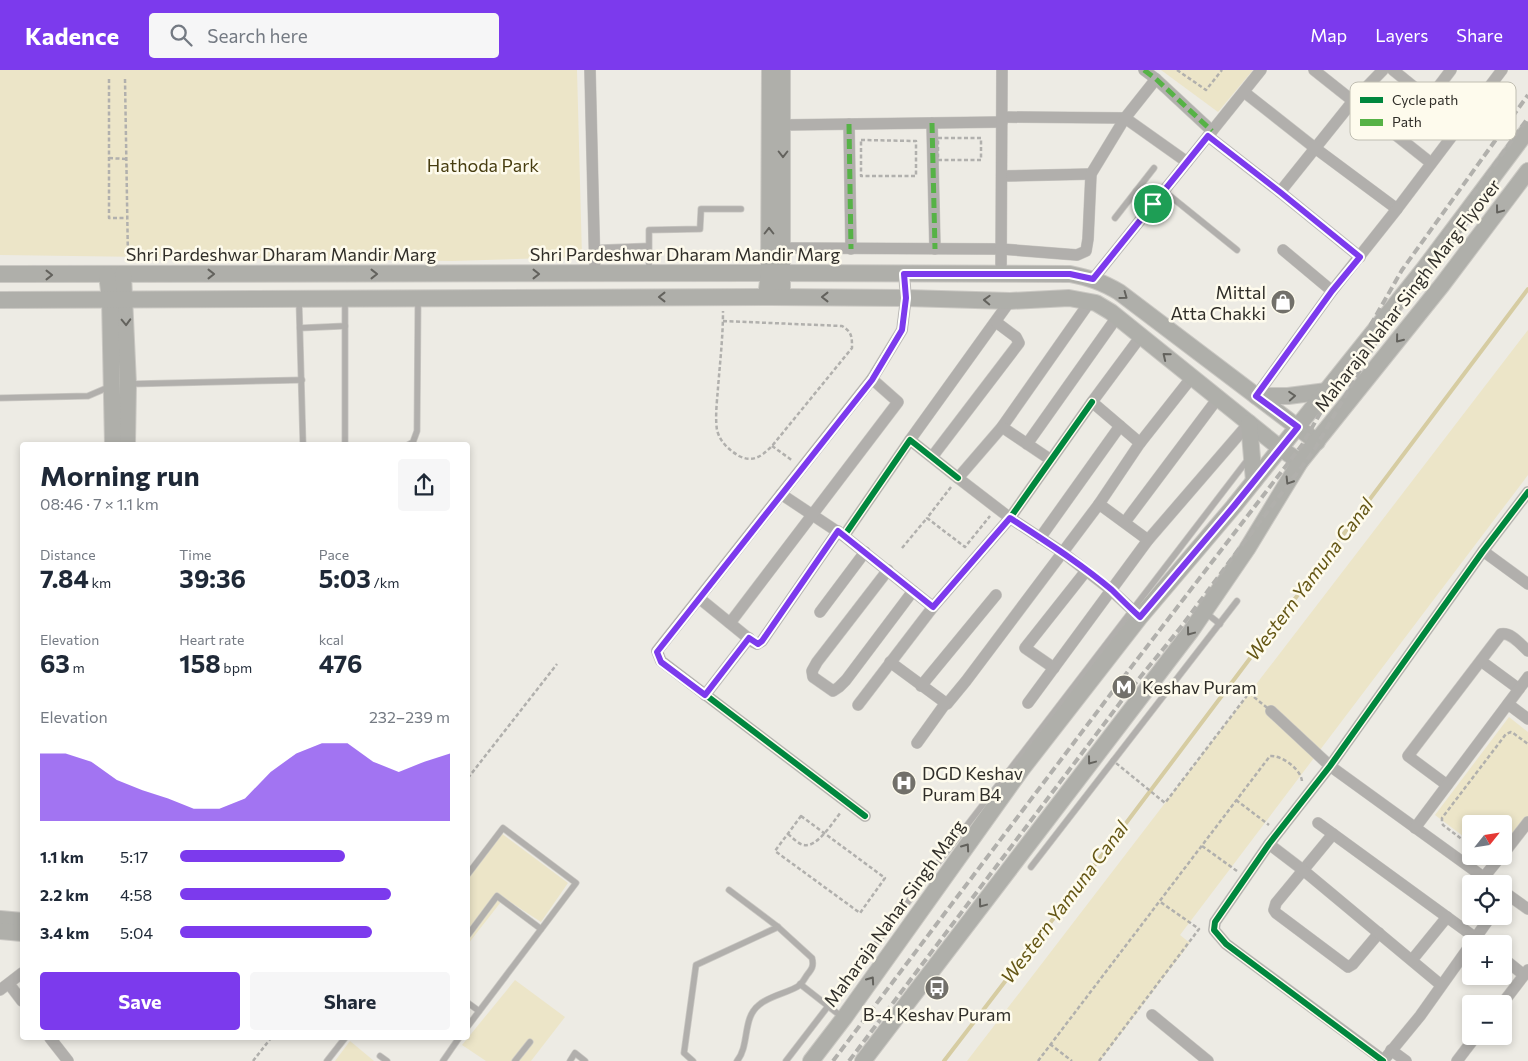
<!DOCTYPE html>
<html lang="en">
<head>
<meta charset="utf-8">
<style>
	body { margin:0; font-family:Commissioner,sans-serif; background:#f6f6f7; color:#1f2937; height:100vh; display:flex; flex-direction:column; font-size:19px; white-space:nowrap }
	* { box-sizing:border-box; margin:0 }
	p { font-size:16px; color:#747a83 }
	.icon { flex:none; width:28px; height:28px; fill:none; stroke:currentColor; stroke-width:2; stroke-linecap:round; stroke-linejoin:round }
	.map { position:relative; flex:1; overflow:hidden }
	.side { position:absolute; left:20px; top:372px; width:450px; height:598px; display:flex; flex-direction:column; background:#fff; border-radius:5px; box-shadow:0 2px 8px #0003 }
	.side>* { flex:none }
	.needle { width:32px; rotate:60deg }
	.fabs { position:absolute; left:1462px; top:745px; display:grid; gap:10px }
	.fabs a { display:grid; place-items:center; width:50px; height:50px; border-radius:5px; background:#fff; box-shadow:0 2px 8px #0003; font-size:25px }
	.pin { position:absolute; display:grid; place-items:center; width:42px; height:42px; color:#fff; margin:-21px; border:2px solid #fff; border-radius:50%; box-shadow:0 1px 5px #0007 }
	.round { display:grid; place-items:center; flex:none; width:52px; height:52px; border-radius:5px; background:#f6f6f7 }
	.headline { display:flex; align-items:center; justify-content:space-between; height:85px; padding:0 20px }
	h1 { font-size:28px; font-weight:700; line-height:38px }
	.figures { display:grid; grid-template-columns:repeat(3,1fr); gap:8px; height:85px; padding:5px 20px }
	.figures div { display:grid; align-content:center }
	.figures b { font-size:25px; font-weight:700 }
	.figures small { font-size:14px; font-weight:400 }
	.figures p { font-size:14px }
	.chart { height:140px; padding:10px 20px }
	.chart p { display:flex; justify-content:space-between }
	.chart svg { width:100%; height:90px; margin-top:5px; fill:#7c3aed; opacity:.7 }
	.cta { display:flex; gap:10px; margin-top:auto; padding:10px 20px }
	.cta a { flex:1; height:58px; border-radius:5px; background:#7c3aed; color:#fff; font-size:20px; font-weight:700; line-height:58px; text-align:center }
	.cta a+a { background:#f6f6f7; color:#1f2937 }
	ul { padding:0 20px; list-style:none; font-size:16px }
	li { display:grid; grid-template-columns:80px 60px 1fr; align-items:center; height:38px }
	li i { height:12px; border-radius:6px; background:#7c3aed }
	header { display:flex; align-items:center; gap:30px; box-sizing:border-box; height:70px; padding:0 25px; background:#7c3aed; color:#fff }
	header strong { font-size:24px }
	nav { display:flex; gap:28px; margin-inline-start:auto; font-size:18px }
	.search { width:350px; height:45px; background:#f6f6f7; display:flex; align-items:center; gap:12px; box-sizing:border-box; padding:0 18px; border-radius:5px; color:#747a83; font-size:19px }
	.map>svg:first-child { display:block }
	.green { fill:#ece5c8 }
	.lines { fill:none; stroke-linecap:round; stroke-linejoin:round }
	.stream { stroke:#d6cca2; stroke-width:4 }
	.lane-casing { stroke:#cac8c3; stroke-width:7 }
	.street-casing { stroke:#cac8c3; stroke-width:12 }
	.secondary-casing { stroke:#cac8c3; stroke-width:18 }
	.path { stroke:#b1b0ad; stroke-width:2.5; stroke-dasharray:4 2.5; stroke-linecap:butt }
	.lane { stroke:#b1afac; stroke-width:5.5 }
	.street { stroke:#b1afac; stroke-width:11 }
	.secondary { stroke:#afafaa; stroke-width:16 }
	.rail { stroke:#b1b0ac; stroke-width:4; stroke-dasharray:8 4; stroke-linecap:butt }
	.path-bridge { stroke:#b1b0ad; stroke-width:2.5; stroke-dasharray:4 2.5; stroke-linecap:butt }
	.quiet { stroke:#56b246; stroke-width:5; stroke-dasharray:10 5; stroke-linecap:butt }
	.cycleway-casing { stroke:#fefbed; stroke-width:9 }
	.cycleway { stroke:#00873e; stroke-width:6 }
	.oneway { stroke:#63625d }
	.route-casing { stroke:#fff; stroke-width:10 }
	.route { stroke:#7c3aed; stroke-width:6 }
	.labels { text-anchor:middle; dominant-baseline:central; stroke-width:5; stroke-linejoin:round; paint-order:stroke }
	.park-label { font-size:18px; fill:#473d10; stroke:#fefbed }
	.street-label { font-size:18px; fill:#302e29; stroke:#fefbed }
	.poi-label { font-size:18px; fill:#302e29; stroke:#fefbed; text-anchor:start }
	.water-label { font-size:19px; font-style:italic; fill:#655715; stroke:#fefbed }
	.key { fill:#fefbed; stroke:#c0beb2; stroke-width:1 }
	.key-label { font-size:14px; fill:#302e29 }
</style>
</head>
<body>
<header>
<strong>Kadence</strong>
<div class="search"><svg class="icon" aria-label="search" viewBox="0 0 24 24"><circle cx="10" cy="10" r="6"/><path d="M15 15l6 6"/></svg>Search here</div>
<nav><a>Map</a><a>Layers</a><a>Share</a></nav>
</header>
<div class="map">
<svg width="1528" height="991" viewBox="0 0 1528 991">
	<rect width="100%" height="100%" fill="#edebe4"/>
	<g class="green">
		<polygon points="0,0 577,0 582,187 452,191 0,185"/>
		<polygon points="1161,0 1253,0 1218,42"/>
		<polygon points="1528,260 1528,405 1180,865 1190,873 1100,991 967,991"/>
		<polygon points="1509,647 1528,662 1528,749 1504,780 1504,754 1471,754 1471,772 1435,745"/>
		<polygon points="501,763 568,813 541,852 504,828 468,874 468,809"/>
		<polygon points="515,910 565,947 531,991 486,991 462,975"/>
		<polygon points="350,971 374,991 335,991"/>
	</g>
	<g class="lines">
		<polyline class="stream" points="944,991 1093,797 1528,219"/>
		<defs>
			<g id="lane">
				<polyline points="1136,121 1153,134"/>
				<polyline points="1164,121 1237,180"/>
				<polyline points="1115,148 1154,98"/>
				<polyline points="595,178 648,176"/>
				<polyline points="649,202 649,160 700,159 701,139 741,139"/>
				<polyline points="345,230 345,375"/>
				<polyline points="299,231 303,375"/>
				<polyline points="300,258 345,256"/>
				<polyline points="130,314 302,310"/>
				<polyline points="0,328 88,326 109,317"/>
				<polyline points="408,375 413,372 417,361 418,230"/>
				<polyline points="1206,543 1220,554"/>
				<polyline points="1031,797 1237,531"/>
				<polyline points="468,804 503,758 576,813 468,956"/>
				<path d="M729,820l49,37 34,31c2,8 0,11 -5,17 -2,3 -4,7 -7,10 -11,8 -30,10 -41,20 -17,13 -9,40 -22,56"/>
				<polyline points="468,865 497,826 541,859"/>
				<polyline points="800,914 842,947"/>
				<polyline points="468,933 479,941"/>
				<polyline points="380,986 387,991"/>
				<polyline points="327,991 345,968"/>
				<polyline points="443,991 459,968"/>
				<polyline points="515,991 530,972"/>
				<polyline points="570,991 575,983 585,991"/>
				<polyline points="693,991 684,983 696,895 778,857"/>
				<polyline points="786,991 1249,388"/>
			</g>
			<g id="street">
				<polyline points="590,0 595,204"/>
				<polyline points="1144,0 1156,9 1212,61"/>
				<polyline points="1314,0 1431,93"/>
				<polyline points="1393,0 1461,55"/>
				<polyline points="1244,22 1315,78 1397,139"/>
				<polyline points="1429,29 1451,0"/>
				<polyline points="1002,47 1125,48 1187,92"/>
				<polyline points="932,53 935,179"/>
				<polyline points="849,54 851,179"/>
				<polyline points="783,55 1002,52"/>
				<polyline points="1208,66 1280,122 1360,187"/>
				<polyline points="1002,106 1091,104"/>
				<polyline points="1280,122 1353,31 1383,0"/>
				<polyline points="783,178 1001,179 1077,185 1086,181 1088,169 1091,104 1125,48 1156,9"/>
				<polyline points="1283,180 1332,221"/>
				<polyline points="1001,204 1002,0"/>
				<polyline points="1093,209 1261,0"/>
				<polyline points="1089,233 1002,357 958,408 1010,448 1062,482 1111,520 1140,547"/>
				<polyline points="1141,266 1092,332 1140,373 1192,307"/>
				<polyline points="1256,326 1332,221 1397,139 1502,0"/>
				<polyline points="1002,357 1051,390"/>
				<polyline points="910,370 1010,231"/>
				<polyline points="1027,374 1117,247"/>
				<polyline points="932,387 1019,273 1016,267 996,252"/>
				<polyline points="958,408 910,370 844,466 933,537 1010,448 1092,332"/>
				<polyline points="781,424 844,466"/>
				<polyline points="1099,434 1140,373"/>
				<polyline points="1125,452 1218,328"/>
				<polyline points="1040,468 1120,356"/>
				<polyline points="1483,481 1528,514"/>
				<polyline points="888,500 817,592 812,601 813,607 833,621 839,617 846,610 913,521"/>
				<polyline points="699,528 753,572 757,574 762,571 838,461"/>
				<polyline points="820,542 865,482"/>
				<polyline points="730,553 898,332 872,309"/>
				<polyline points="1481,591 1519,619"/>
				<polyline points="890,592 947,634 966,611 1099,434 1148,470"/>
				<polyline points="1054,598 1025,578 1086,501"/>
				<polyline points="921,616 996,525"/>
				<polyline points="705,625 749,568"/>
				<polyline points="1028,633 1148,470 1249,353"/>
				<polyline points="1508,634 1528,649"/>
				<polyline points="858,635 933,537"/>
				<polyline points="1271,641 1330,696 1493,814"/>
				<polyline points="917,673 945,634"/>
				<path d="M1447,715l-39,-29 93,-122c10,-2 19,10 27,17"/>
				<polyline points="865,746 661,591 657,581 872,309 902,260 906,228 904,204"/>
				<polyline points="1318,753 1484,874"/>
				<polyline points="1415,758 1528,607"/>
				<polyline points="1333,764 1276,833 1274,840 1276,843 1348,897 1353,894 1379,863"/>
				<polyline points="1269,774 1303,800 1441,915"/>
				<polyline points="1504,783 1528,752"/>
				<polyline points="1484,807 1501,786"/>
				<polyline points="1504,822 1528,839"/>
				<polyline points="1504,889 1524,905"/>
				<polyline points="1412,890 1447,847"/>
				<polyline points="9,914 22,931"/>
				<polyline points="0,920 22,903"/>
				<polyline points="1502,934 1528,900"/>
				<polyline points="1152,945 1208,991"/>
				<polyline points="50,968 68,991"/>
				<polyline points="1391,980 1406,991"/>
				<polyline points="1383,990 1226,874 1214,860 1215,852 1269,774 1330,696 1483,481 1528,422"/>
				<polyline points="1383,991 1420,946 1491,846"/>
				<polyline points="1457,991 1476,966"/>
			</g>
			<g id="secondary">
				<path d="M0,204l769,-1 301,1c20,4 32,8 49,18l198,150"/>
				<polyline points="123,204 128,314 127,375"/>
				<polyline points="107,205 110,229 113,375"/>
				<polyline points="766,227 769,203 770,0"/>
				<polyline points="782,227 782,0"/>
				<polyline points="0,230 772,227 906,228 1010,231 1069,228 1096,233 1111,242 1280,378 1300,392"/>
				<polyline points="1256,326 1288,326 1327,321"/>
				<polyline points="1249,353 1254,411"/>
				<polyline points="0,849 22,851"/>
				<polyline points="0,861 22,863"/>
				<polyline points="811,991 844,948 1021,700 1140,547 1234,436 1423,200 1528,60"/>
				<polyline points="863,991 1191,561 1247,479 1300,392 1442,215 1528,101"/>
			</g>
		</defs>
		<use href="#lane" class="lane-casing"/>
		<use href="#street" class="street-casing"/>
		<use href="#secondary" class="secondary-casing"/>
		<g class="path">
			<polyline points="1177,0 1206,20 1222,0"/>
			<polyline points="109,9 109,148 127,148"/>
			<polyline points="125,9 128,190"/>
			<rect x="938" y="68" width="43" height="22"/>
			<polygon points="861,70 916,71 916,106 861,106"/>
			<polyline points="109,88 126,89"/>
			<path d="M723,251l119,5c10,6 10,11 10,22l-80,98c-10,10 -19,17 -33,10 -10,-6 -19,-14 -22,-26 -2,-13 0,-29 1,-42 2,-26 5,-51 5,-77"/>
			<polyline points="772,376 793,391"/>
			<polyline points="951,417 927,448 965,477 990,446"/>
			<polyline points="902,478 927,448"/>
			<polyline points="468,708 557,594"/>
			<polyline points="1236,730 1269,755"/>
			<polygon points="801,746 885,808 860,843 775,781"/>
			<path d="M788,764c5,4 10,10 16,11 13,3 29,-23 37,-33"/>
			<polyline points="1202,776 1237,801"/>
			<polyline points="1471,776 1443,755 1442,752 1442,748 1506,664 1511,662 1513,663 1528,674"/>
			<polyline points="1050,974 1072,991"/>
			<polyline points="253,991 271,968"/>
			<path d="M1038,991l232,-305c12,-1 32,14 32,26"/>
			<polyline points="1099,991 1199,859 1159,831"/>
		</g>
		<use href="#lane" class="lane"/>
		<use href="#street" class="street"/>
		<use href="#secondary" class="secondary"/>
		<g class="rail">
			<polyline points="833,991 1119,613 1302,375 1402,200 1528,25"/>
			<polyline points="849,991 1129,621 1181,557 1230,491 1313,382 1413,208 1528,48"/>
		</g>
		<polyline class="path-bridge" points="1111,689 1165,733 1249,623 1271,641"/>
		<g class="quiet">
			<polyline points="1144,0 1156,9 1212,61"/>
			<polyline points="932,53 935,179"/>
			<polyline points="849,54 851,179"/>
		</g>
		<defs>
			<g id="cycleway">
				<polyline points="958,408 910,370 844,466 933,537 1010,448 1092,332"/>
				<polyline points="865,746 661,591 657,581 872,309 902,260 906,228 904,204"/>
				<polyline points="1383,991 1226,874 1214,860 1215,852 1269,774 1330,696 1483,481 1528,422"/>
			</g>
		</defs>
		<use href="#cycleway" class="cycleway-casing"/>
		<use href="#cycleway" class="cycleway"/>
	</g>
	<defs><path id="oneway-chevron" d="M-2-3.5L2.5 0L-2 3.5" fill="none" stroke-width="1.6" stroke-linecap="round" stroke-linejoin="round" transform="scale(1.25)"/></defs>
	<g class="oneway">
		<use href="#oneway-chevron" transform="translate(783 84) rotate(90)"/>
		<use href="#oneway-chevron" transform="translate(1499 140) rotate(127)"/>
		<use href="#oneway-chevron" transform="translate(769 161) rotate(-90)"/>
		<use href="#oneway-chevron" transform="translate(211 204)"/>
		<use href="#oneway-chevron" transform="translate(374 204)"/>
		<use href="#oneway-chevron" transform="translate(536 204)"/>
		<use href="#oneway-chevron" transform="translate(49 205)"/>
		<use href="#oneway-chevron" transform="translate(1124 226) rotate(36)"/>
		<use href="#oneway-chevron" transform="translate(662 227) rotate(180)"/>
		<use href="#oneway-chevron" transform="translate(825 227) rotate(-180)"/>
		<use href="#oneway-chevron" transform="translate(987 230) rotate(-178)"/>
		<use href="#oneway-chevron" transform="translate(126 252) rotate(88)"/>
		<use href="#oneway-chevron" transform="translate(1399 269) rotate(129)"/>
		<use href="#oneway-chevron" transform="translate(1166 286) rotate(-141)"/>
		<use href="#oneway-chevron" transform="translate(1292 326) rotate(-4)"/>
		<use href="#oneway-chevron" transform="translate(1289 411) rotate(122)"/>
		<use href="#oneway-chevron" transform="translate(1190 562) rotate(127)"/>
		<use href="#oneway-chevron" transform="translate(1091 691) rotate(127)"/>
		<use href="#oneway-chevron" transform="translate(966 777) rotate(-55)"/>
		<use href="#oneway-chevron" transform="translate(982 834) rotate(127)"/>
		<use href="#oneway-chevron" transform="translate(871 910) rotate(-55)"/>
	</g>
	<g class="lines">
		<defs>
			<path id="route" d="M1208,66l72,56 80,65 -28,34 -76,105 42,31 -64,79 -94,111c-10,-9 -19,-18 -28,-27 -32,-27 -67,-49 -102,-72l-77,89 -95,-76 -76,110 -4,3 -9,-6 -44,57 -44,-33 -4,-10 215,-272 30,-50 4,-32 -2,-24h166l23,5z"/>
		</defs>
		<use href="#route" class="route-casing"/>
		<use href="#route" class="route"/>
	</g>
	<defs>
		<symbol id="shop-disc" viewBox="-11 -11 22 22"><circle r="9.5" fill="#72706a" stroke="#fefbed"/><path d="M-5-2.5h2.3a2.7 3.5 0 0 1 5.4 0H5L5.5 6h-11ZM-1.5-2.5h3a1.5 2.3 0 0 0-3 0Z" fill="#fff"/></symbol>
		<symbol id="metro-disc" viewBox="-11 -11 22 22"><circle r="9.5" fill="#72706a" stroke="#fefbed"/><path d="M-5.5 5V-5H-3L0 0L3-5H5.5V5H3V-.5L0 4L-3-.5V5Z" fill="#fff"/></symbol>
		<symbol id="hospital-disc" viewBox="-11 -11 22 22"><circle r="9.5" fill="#72706a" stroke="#fefbed"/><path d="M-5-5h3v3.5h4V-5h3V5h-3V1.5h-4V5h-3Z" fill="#fff"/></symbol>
		<symbol id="bus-disc" viewBox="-11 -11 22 22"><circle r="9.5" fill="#72706a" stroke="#fefbed"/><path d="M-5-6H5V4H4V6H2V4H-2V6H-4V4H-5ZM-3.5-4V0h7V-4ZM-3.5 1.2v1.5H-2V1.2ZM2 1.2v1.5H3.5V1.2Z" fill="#fff"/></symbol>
	</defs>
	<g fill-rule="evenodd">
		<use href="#shop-disc" x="1269" y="218" width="28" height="28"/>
		<use href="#metro-disc" x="1110" y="603" width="28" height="28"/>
		<use href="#hospital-disc" x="890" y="699" width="28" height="28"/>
		<use href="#bus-disc" x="923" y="904" width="28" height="28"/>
	</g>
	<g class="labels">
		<g class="park-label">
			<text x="483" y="95">Hathoda Park</text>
		</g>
		<g class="street-label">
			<text x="281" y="184">Shri Pardeshwar Dharam Mandir Marg</text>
			<text x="685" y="184">Shri Pardeshwar Dharam Mandir Marg</text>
			<text transform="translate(1407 225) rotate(-52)">Maharaja Nahar Singh Marg Flyover</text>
			<text transform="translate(894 843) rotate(-54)">Maharaja Nahar Singh Marg</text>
		</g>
		<g class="poi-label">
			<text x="1266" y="222" text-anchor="end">Mittal<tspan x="1266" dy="21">Atta Chakki</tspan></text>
			<text x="1142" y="617">Keshav Puram</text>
			<text x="922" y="703">DGD Keshav<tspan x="922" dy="21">Puram B4</tspan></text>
			<text x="937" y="944" text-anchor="middle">B-4 Keshav Puram</text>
		</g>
		<g class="water-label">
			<text transform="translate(1309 509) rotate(-53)">Western Yamuna Canal</text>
			<text transform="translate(1064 832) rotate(-53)">Western Yamuna Canal</text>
		</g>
	</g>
	<rect x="1350" y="12" width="166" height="58" rx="8" class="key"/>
	<rect x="1360" y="27" width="23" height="6" fill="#00873e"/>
	<rect x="1360" y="49" width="23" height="7" fill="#56b246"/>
	<g class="key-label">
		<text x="1392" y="35">Cycle path</text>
		<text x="1392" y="57">Path</text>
	</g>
</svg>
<div class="fabs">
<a><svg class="needle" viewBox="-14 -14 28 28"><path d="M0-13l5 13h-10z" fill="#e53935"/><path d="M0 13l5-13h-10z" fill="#747a83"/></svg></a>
<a><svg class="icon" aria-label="locate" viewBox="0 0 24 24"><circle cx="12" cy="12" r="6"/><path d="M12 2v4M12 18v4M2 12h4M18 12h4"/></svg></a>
<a>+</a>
<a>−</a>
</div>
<div class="pin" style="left:1153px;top:134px;background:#1e9e55"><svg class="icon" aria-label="arrive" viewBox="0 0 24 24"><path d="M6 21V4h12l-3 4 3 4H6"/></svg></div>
<section class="side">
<div class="headline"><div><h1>Morning run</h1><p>08:46 · 7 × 1.1 km</p></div><a class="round"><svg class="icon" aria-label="share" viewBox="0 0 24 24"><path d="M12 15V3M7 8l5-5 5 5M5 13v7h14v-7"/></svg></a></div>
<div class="figures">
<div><p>Distance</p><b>7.84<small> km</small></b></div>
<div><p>Time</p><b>39:36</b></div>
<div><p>Pace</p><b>5:03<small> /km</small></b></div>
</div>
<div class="figures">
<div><p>Elevation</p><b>63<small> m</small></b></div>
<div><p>Heart rate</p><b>158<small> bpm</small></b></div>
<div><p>kcal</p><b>476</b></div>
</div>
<div class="chart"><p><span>Elevation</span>232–239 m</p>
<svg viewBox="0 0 160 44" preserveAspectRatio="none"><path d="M0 44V11L10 11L20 15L30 24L40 29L50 33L60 38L70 38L80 33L90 20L100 11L110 6L120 6L130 15L140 20L150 15L160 11V44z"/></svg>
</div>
<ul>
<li><b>1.1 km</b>5:17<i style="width:61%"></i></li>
<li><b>2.2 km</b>4:58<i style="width:78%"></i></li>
<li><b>3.4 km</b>5:04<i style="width:71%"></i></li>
</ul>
<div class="cta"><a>Save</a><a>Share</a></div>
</section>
</div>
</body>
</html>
